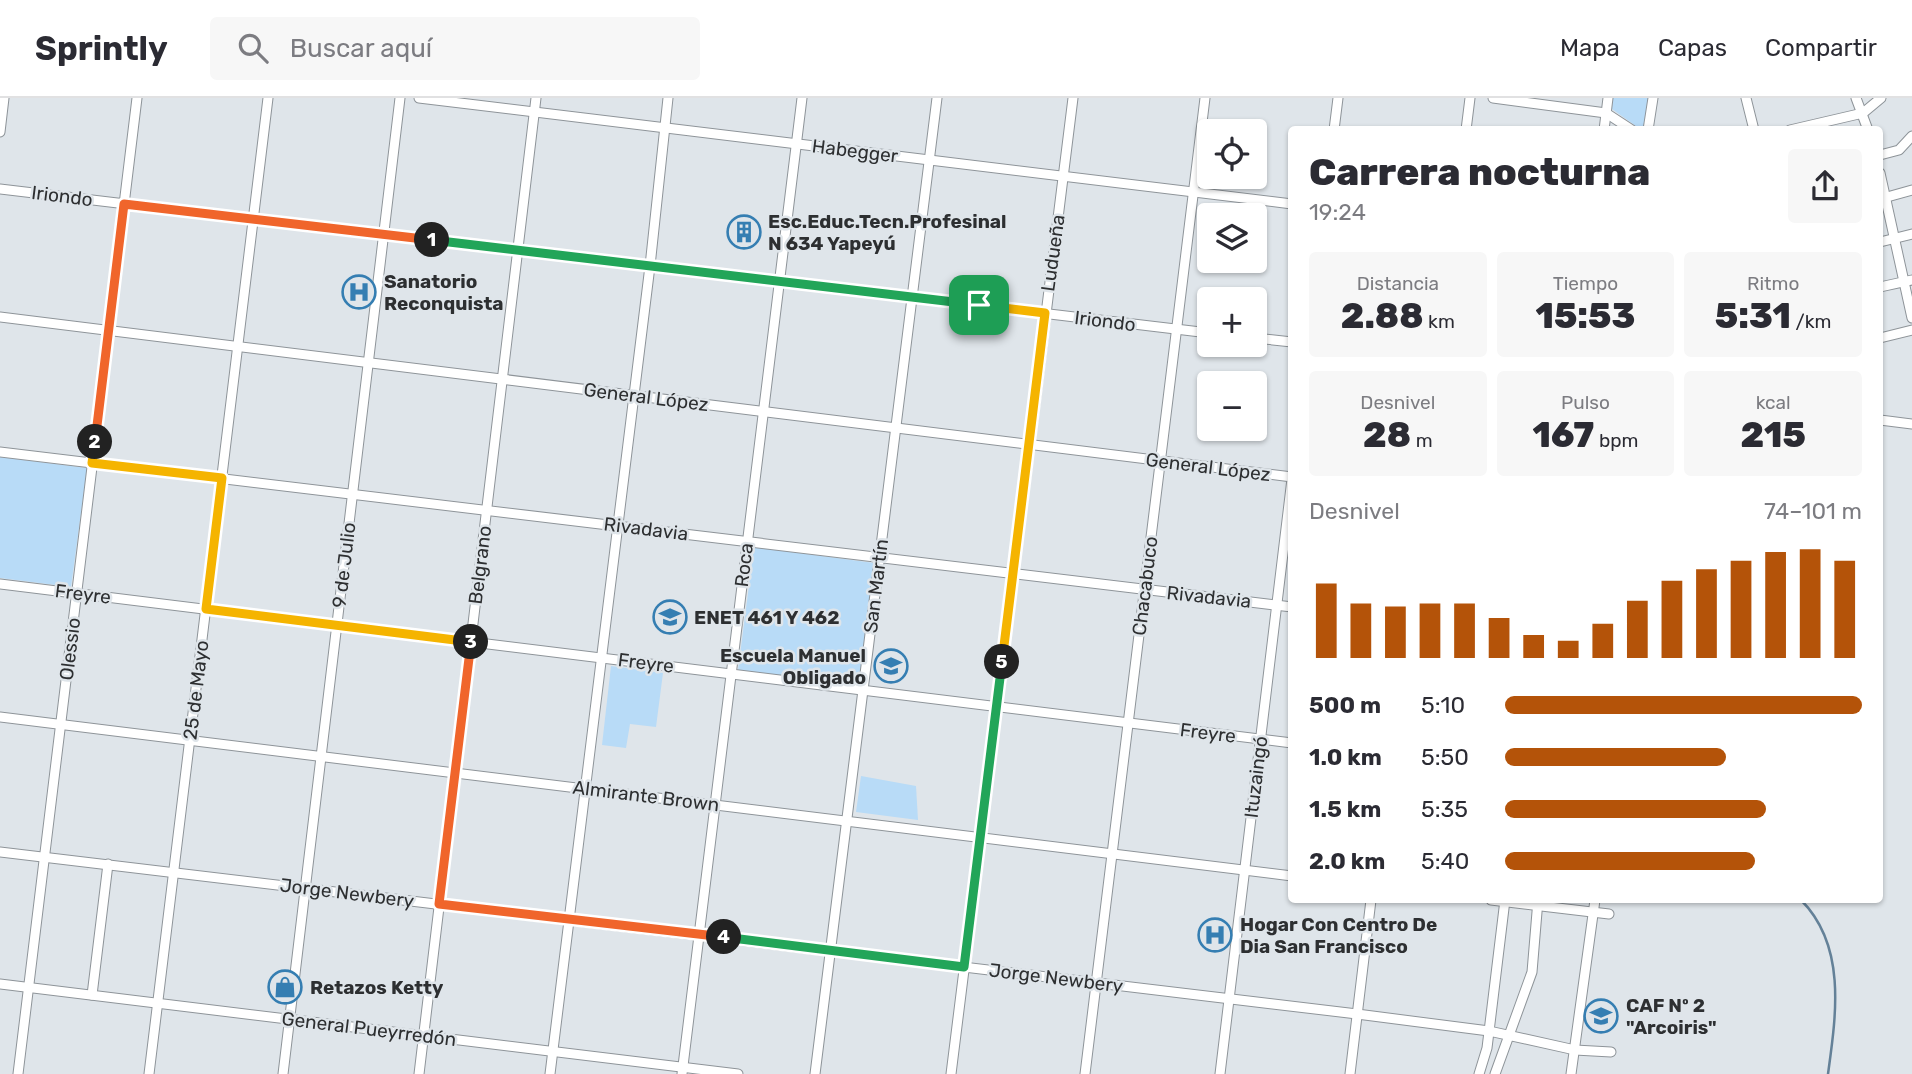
<!DOCTYPE html>
<html lang="es">
<head>
<meta charset="utf-8">
<style>
	body { margin:0; font-family:Rubik,sans-serif; background:#f7f7f7; color:#2b2b33; height:100vh; display:flex; flex-direction:column; font-size:26px; white-space:nowrap }
	* { box-sizing:border-box; margin:0 }
	p { font-size:23px; color:#7c7c81 }
	.icon { flex:none; width:38px; height:38px; fill:none; stroke:currentColor; stroke-width:2; stroke-linecap:round; stroke-linejoin:round }
	.map { position:relative; flex:1; overflow:hidden }
	.side { position:absolute; left:1288px; top:28px; width:595px; height:777px; display:flex; flex-direction:column; background:#fff; border-radius:7px; box-shadow:0 2px 5px #0004 }
	.side>* { flex:none }
	.buttons { position:absolute; left:1197px; top:21px; display:grid; gap:14px }
	.buttons a { display:grid; place-items:center; width:70px; height:70px; border-radius:7px; background:#fff; box-shadow:0 2px 5px #0004; font-size:35px }
	.pin { position:absolute; display:grid; place-items:center; width:60px; height:60px; color:#fff; margin:-30px; border-radius:14px; box-shadow:0 4px 10px #0006 }
	.km { position:absolute; width:35px; height:35px; margin:-18px; border-radius:50%; background:#222; color:#fff; font-size:19px; line-height:35px; text-align:center }
	.round { display:grid; place-items:center; flex:none; width:74px; height:74px; border-radius:7px; background:#f7f7f7 }
	.headline { display:flex; align-items:center; justify-content:space-between; height:119px; padding:0 21px }
	h1 { font-size:38px; font-weight:800; line-height:52px }
	.stats { display:grid; grid-template-columns:repeat(3,1fr); gap:10px; height:119px; padding:7px 21px }
	.stats div { display:grid; align-content:center; border-radius:7px; background:#f7f7f7; text-align:center }
	.stats b { font-size:35px; font-weight:800 }
	.stats small { font-size:19px; font-weight:400 }
	.stats p { font-size:19px }
	.chart { height:196px; padding:14px 21px }
	.chart p { display:flex; justify-content:space-between }
	.chart svg { width:100%; height:126px; margin-top:7px; stroke:#b45309; stroke-width:6 }
	ul { padding:0 21px; list-style:none; font-size:23px }
	li { display:grid; grid-template-columns:112px 84px 1fr; align-items:center; height:52px }
	li i { height:18px; border-radius:9px; background:#b45309 }
	header { display:flex; align-items:center; gap:42px; box-sizing:border-box; height:98px; padding:0 35px; background:#fff; border-bottom:2px solid #e1e1e2 }
	header strong { font-size:33px }
	nav { display:flex; gap:38px; margin-inline-start:auto; font-size:24px }
	.search { width:490px; height:63px; background:#f7f7f7; display:flex; align-items:center; gap:18px; box-sizing:border-box; padding:0 24px; border-radius:7px; color:#7c7c81; font-size:26px }
	.map>svg:first-child { display:block }
	.green { fill:#b8dbf7 }
	.lines { fill:none; stroke-linecap:round; stroke-linejoin:round }
	.stream { stroke:#648198; stroke-width:2.5 }
	.minor-casing { stroke:#8e9499; stroke-width:11 }
	.minor { stroke:#fff; stroke-width:9 }
	.split-1-casing { stroke:#fff; stroke-width:14 }
	.split-2-casing { stroke:#fff; stroke-width:14 }
	.split-3-casing { stroke:#fff; stroke-width:14 }
	.split-4-casing { stroke:#fff; stroke-width:14 }
	.split-5-casing { stroke:#fff; stroke-width:14 }
	.split-6-casing { stroke:#fff; stroke-width:14 }
	.split-1 { stroke:#22a559; stroke-width:9 }
	.split-2 { stroke:#f0652b; stroke-width:9 }
	.split-3 { stroke:#f5b400; stroke-width:9 }
	.split-4 { stroke:#f0652b; stroke-width:9 }
	.split-5 { stroke:#22a559; stroke-width:9 }
	.split-6 { stroke:#f5b400; stroke-width:9 }
	.labels { text-anchor:middle; dominant-baseline:central; stroke-width:5; stroke-linejoin:round; paint-order:stroke }
	.street-label { font-size:19px; fill:#2d2f31; stroke:#dfe5ea }
	.poi-label { font-size:19px; font-weight:bold; fill:#2d2f31; stroke:#dfe5ea; text-anchor:start }
</style>
</head>
<body>
<header>
<strong>Sprintly</strong>
<div class="search"><svg class="icon" aria-label="search" viewBox="0 0 24 24"><circle cx="10" cy="10" r="6"/><path d="M15 15l6 6"/></svg>Buscar aquí</div>
<nav><a>Mapa</a><a>Capas</a><a>Compartir</a></nav>
</header>
<div class="map">
<svg width="1912" height="976" viewBox="0 0 1912 976">
	<rect width="100%" height="100%" fill="#dfe5ea"/>
	<g class="green">
		<polygon points="1613,0 1650,0 1646,31 1640,31 1612,11"/>
		<polygon points="0,359 87,370 71,489 0,480"/>
		<polygon points="754,449 874,465 859,587 738,572"/>
		<polygon points="611,568 663,575 656,629 630,626 626,650 602,647"/>
		<polygon points="861,678 916,688 918,722 856,714"/>
	</g>
	<g class="lines">
		<path class="stream" d="M1801,802c46,46 35,116 27,174"/>
		<defs>
			<g id="minor">
				<polyline points="419,0 1292,106"/>
				<polyline points="1493,0 1606,15 1632,32"/>
				<polyline points="1746,0 1754,32"/>
				<polyline points="1856,0 1868,32"/>
				<polyline points="1334,32 1338,0"/>
				<polyline points="1466,32 1470,0"/>
				<polyline points="1604,32 1608,0"/>
				<polyline points="1648,32 1653,0"/>
				<polyline points="1790,32 1863,15 1881,0"/>
				<polyline points="0,34 4,0"/>
				<polyline points="1880,57 1899,52 1912,38"/>
				<polyline points="1880,75 1912,220"/>
				<polyline points="0,91 1209,235"/>
				<polyline points="1880,101 1912,92"/>
				<polyline points="1880,144 1912,136"/>
				<polyline points="1880,189 1912,182"/>
				<polyline points="0,219 1292,379"/>
				<polyline points="1255,240 1292,244"/>
				<polyline points="1880,240 1912,232"/>
				<polyline points="1880,322 1912,326"/>
				<polyline points="0,354 1292,509"/>
				<polyline points="0,486 1292,645"/>
				<polyline points="0,619 1292,778"/>
				<polyline points="0,754 1357,916 1489,933 1575,952 1611,954"/>
				<polyline points="1491,802 1609,816"/>
				<polyline points="0,886 738,976"/>
				<polyline points="92,897 108,766"/>
				<polyline points="18,976 137,0"/>
				<polyline points="149,976 268,0"/>
				<polyline points="283,976 400,0"/>
				<polyline points="419,976 536,0"/>
				<polyline points="550,976 650,168 668,0"/>
				<polyline points="682,976 802,0"/>
				<polyline points="815,976 937,0"/>
				<polyline points="951,976 1073,0"/>
				<polyline points="1085,976 1205,0"/>
				<polyline points="1220,976 1292,381"/>
				<polyline points="1350,976 1371,802"/>
				<polyline points="1479,976 1487,950 1505,802"/>
				<polyline points="1495,976 1532,874 1538,802"/>
				<polyline points="1571,976 1595,802"/>
			</g>
		</defs>
		<use href="#minor" class="minor-casing"/>
		<use href="#minor" class="minor"/>
	</g>
	<g class="lines">
		<defs>
			<polyline id="split-1" points="432,142 979,207"/>
			<polyline id="split-2" points="95,344 124,106 432,142"/>
			<polyline id="split-3" points="95,344 92,365 222,380 206,511 471,544"/>
			<polyline id="split-4" points="471,544 439,806 724,839"/>
			<polyline id="split-5" points="724,839 964,869 1002,564"/>
			<polyline id="split-6" points="979,207 1045,215 1002,564"/>
		</defs>
		<use href="#split-1" class="split-1-casing"/>
		<use href="#split-2" class="split-2-casing"/>
		<use href="#split-3" class="split-3-casing"/>
		<use href="#split-4" class="split-4-casing"/>
		<use href="#split-5" class="split-5-casing"/>
		<use href="#split-6" class="split-6-casing"/>
		<use href="#split-1" class="split-1"/>
		<use href="#split-2" class="split-2"/>
		<use href="#split-3" class="split-3"/>
		<use href="#split-4" class="split-4"/>
		<use href="#split-5" class="split-5"/>
		<use href="#split-6" class="split-6"/>
	</g>
	<defs>
		<symbol id="building-ring" viewBox="-11 -11 22 22"><circle r="9.5" fill="#dfe5ea" stroke="#357eb2" stroke-width="1.5"/><path d="M-4-6H4V6H1V3H-1V6H-4ZM-2.5-4.3h1.7v1.8h-1.7ZM.8-4.3h1.7v1.8H.8ZM-2.5-1h1.7V.8h-1.7ZM.8-1h1.7V.8H.8Z" fill="#357eb2"/></symbol>
		<symbol id="hospital-ring" viewBox="-11 -11 22 22"><circle r="9.5" fill="#dfe5ea" stroke="#357eb2" stroke-width="1.5"/><path d="M-5-5h3v3.5h4V-5h3V5h-3V1.5h-4V5h-3Z" fill="#357eb2"/></symbol>
		<symbol id="school-ring" viewBox="-11 -11 22 22"><circle r="9.5" fill="#dfe5ea" stroke="#357eb2" stroke-width="1.5"/><path d="M0-5L7-2L0 1L-7-2ZM-4 1L0 2.5L4 1V4Q0 6-4 4Z" fill="#357eb2"/></symbol>
		<symbol id="shop-ring" viewBox="-11 -11 22 22"><circle r="9.5" fill="#dfe5ea" stroke="#357eb2" stroke-width="1.5"/><path d="M-5-2.5h2.3a2.7 3.5 0 0 1 5.4 0H5L5.5 6h-11ZM-1.5-2.5h3a1.5 2.3 0 0 0-3 0Z" fill="#357eb2"/></symbol>
	</defs>
	<g fill-rule="evenodd">
		<use href="#building-ring" x="725" y="115" width="38" height="38"/>
		<use href="#hospital-ring" x="340" y="175" width="38" height="38"/>
		<use href="#school-ring" x="651" y="500" width="38" height="38"/>
		<use href="#school-ring" x="872" y="549" width="38" height="38"/>
		<use href="#hospital-ring" x="1196" y="818" width="38" height="38"/>
		<use href="#shop-ring" x="266" y="870" width="38" height="38"/>
		<use href="#school-ring" x="1582" y="899" width="38" height="38"/>
	</g>
	<g class="labels">
		<g class="street-label">
			<text transform="translate(855 53) rotate(7)">Habegger</text>
			<text transform="translate(62 98) rotate(7)">Iriondo</text>
			<text transform="translate(1053 155) rotate(-82)">Ludueña</text>
			<text transform="translate(1105 223) rotate(7)">Iriondo</text>
			<text transform="translate(646 299) rotate(7)">General López</text>
			<text transform="translate(1208 369) rotate(7)">General López</text>
			<text transform="translate(646 431) rotate(7)">Rivadavia</text>
			<text transform="translate(344 467) rotate(-83)">9 de Julio</text>
			<text transform="translate(480 467) rotate(-83)">Belgrano</text>
			<text transform="translate(744 467) rotate(-83)">Roca</text>
			<text transform="translate(876 488) rotate(-83)">San Martín</text>
			<text transform="translate(1145 488) rotate(-83)">Chacabuco</text>
			<text transform="translate(83 496) rotate(7)">Freyre</text>
			<text transform="translate(1209 499) rotate(6)">Rivadavia</text>
			<text transform="translate(70 551) rotate(-83)">Olessio</text>
			<text transform="translate(646 565) rotate(7)">Freyre</text>
			<text transform="translate(196 592) rotate(-83)">25 de Mayo</text>
			<text transform="translate(1208 635) rotate(7)">Freyre</text>
			<text transform="translate(1256 679) rotate(-83)">Ituzaingó</text>
			<text transform="translate(646 698) rotate(7)">Almirante Brown</text>
			<text transform="translate(347 795) rotate(7)">Jorge Newbery</text>
			<text transform="translate(1056 880) rotate(7)">Jorge Newbery</text>
			<text transform="translate(369 931) rotate(7)">General Pueyrredón</text>
		</g>
		<g class="poi-label">
			<text x="768" y="123">Esc.Educ.Tecn.Profesinal<tspan x="768" dy="22">N 634 Yapeyú</tspan></text>
			<text x="384" y="183">Sanatorio<tspan x="384" dy="22">Reconquista</tspan></text>
			<text x="694" y="519">ENET 461 Y 462</text>
			<text x="866" y="557" text-anchor="end">Escuela Manuel<tspan x="866" dy="22">Obligado</tspan></text>
			<text x="1240" y="826">Hogar Con Centro De<tspan x="1240" dy="22">Dia San Francisco</tspan></text>
			<text x="310" y="889">Retazos Ketty</text>
			<text x="1626" y="907">CAF Nº 2<tspan x="1626" dy="22">"Arcoiris"</tspan></text>
		</g>
	</g>
</svg>
<div class="buttons">
<a><svg class="icon" aria-label="locate" viewBox="0 0 24 24"><circle cx="12" cy="12" r="6"/><path d="M12 2v4M12 18v4M2 12h4M18 12h4"/></svg></a>
<a><svg class="icon" aria-label="layers" viewBox="0 0 24 24"><path d="M12 4l9 5-9 5-9-5zM3 14l9 5 9-5"/></svg></a>
<a>+</a>
<a>−</a>
</div>
<div class="pin" style="left:979px;top:207px;background:#1e9e55"><svg class="icon" aria-label="arrive" viewBox="0 0 24 24"><path d="M6 21V4h12l-3 4 3 4H6"/></svg></div>
<b class="km" style="left:432px;top:142px">1</b>
<b class="km" style="left:95px;top:344px">2</b>
<b class="km" style="left:471px;top:544px">3</b>
<b class="km" style="left:724px;top:839px">4</b>
<b class="km" style="left:1002px;top:564px">5</b>
<section class="side">
<div class="headline"><div><h1>Carrera nocturna</h1><p>19:24</p></div><a class="round"><svg class="icon" aria-label="share" viewBox="0 0 24 24"><path d="M12 15V3M7 8l5-5 5 5M5 13v7h14v-7"/></svg></a></div>
<div class="stats">
<div><p>Distancia</p><b>2.88<small> km</small></b></div>
<div><p>Tiempo</p><b>15:53</b></div>
<div><p>Ritmo</p><b>5:31<small> /km</small></b></div>
</div>
<div class="stats">
<div><p>Desnivel</p><b>28<small> m</small></b></div>
<div><p>Pulso</p><b>167<small> bpm</small></b></div>
<div><p>kcal</p><b>215</b></div>
</div>
<div class="chart"><p><span>Desnivel</span>74–101 m</p>
<svg viewBox="0 0 160 44" preserveAspectRatio="none"><path d="M5 44V18M15 44V25M25 44V26M35 44V25M45 44V25M55 44V30M65 44V36M75 44V38M85 44V32M95 44V24M105 44V17M115 44V13M125 44V10M135 44V7M145 44V6M155 44V10"/></svg>
</div>
<ul>
<li><b>500 m</b>5:10<i style="width:100%"></i></li>
<li><b>1.0 km</b>5:50<i style="width:62%"></i></li>
<li><b>1.5 km</b>5:35<i style="width:73%"></i></li>
<li><b>2.0 km</b>5:40<i style="width:70%"></i></li>
</ul>
</section>
</div>
</body>
</html>
